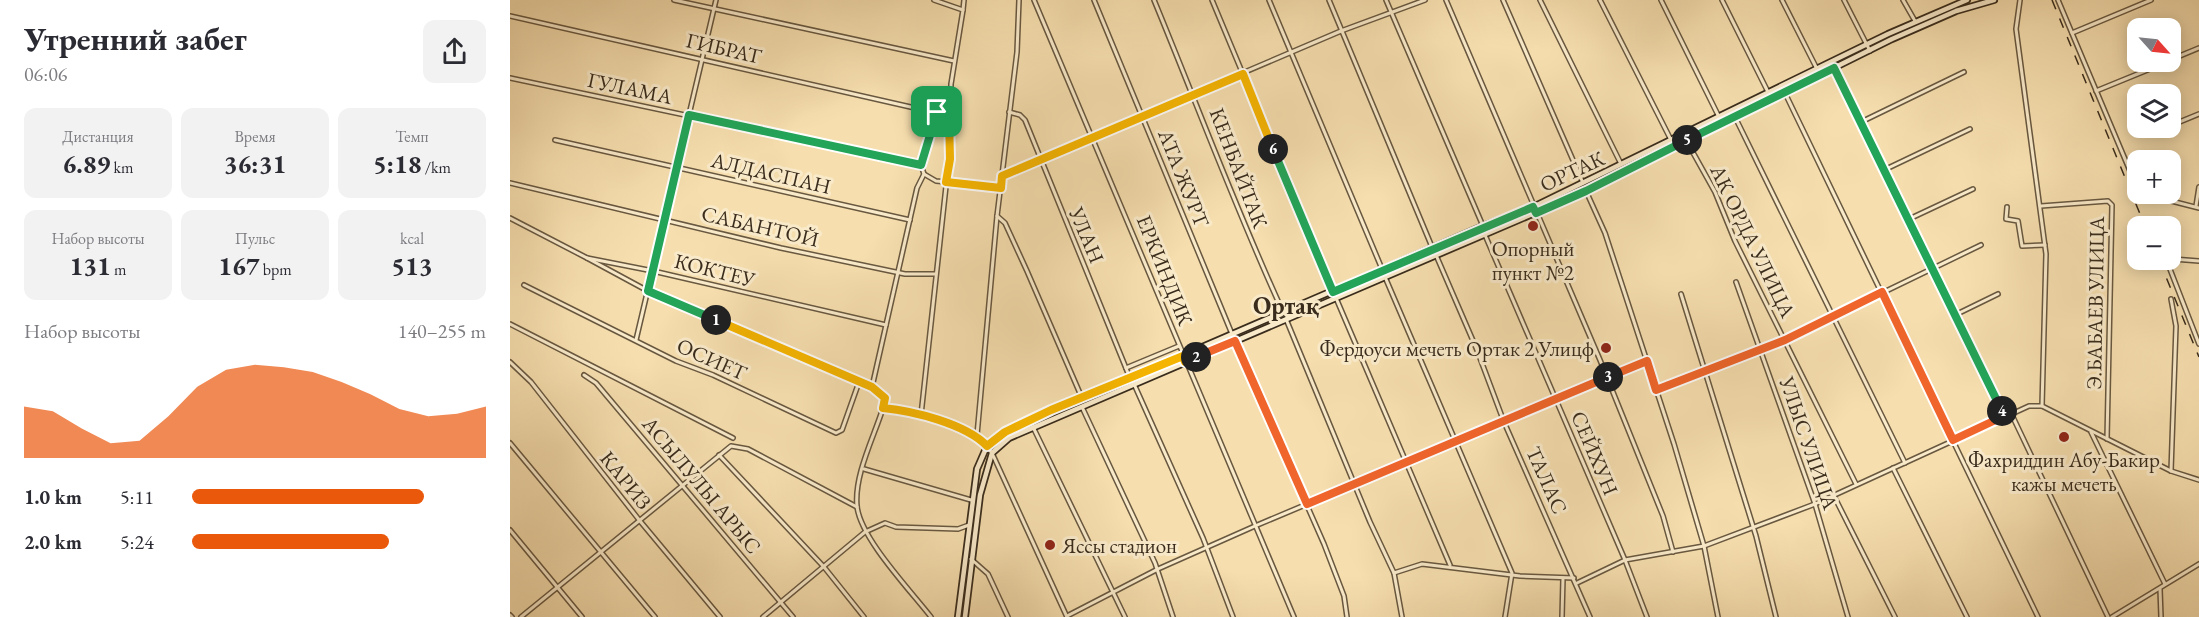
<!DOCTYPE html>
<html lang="ru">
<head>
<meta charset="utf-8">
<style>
	body { margin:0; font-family:"EB Garamond",serif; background:#f2f2f3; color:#2b2b33; height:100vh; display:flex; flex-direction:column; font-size:22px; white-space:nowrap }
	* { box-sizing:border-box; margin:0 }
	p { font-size:20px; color:#7c7c81 }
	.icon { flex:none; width:33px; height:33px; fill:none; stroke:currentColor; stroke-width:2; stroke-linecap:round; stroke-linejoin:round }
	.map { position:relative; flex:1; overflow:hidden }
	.drawer { display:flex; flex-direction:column; background:#fff; width:510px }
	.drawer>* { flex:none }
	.needle { width:39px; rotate:117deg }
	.tools { position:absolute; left:1617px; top:18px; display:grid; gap:12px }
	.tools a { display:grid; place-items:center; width:54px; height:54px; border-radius:12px; background:#fff; box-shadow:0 3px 15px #0003; font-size:30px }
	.pin { position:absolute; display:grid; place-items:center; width:51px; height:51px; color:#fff; margin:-26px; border-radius:12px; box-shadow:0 3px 9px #0006 }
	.km { position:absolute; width:30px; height:30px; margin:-15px; border-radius:50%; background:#222; color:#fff; font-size:16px; line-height:30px; text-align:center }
	.round { display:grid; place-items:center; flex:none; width:63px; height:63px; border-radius:12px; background:#f2f2f3 }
	.summary { display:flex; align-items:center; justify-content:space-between; height:102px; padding:0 24px }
	h1 { font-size:33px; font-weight:700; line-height:45px }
	.figures { display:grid; grid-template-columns:repeat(3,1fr); gap:9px; height:102px; padding:6px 24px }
	.figures div { display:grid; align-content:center; border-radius:12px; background:#f2f2f3; text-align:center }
	.figures b { font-size:26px; font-weight:700 }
	.figures small { font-size:16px; font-weight:400 }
	.figures p { font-size:16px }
	.chart { height:168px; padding:12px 24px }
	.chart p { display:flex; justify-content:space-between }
	.chart svg { width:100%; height:108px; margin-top:6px; fill:#ea580c; opacity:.7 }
	ul { padding:0 24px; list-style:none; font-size:20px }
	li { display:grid; grid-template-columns:96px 72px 1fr; align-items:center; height:45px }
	li i { height:15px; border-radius:8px; background:#ea580c }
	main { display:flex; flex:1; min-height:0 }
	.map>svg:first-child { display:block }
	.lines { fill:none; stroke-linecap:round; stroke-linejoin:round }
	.street-casing { stroke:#685840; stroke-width:6 }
	.secondary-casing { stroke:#392c1c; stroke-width:8 }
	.street { stroke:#f9eaca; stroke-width:3 }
	.secondary { stroke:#f9eaca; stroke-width:4.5 }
	.rail { stroke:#392c1c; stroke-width:1.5; stroke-dasharray:10 10; stroke-linecap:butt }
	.split-1-casing { stroke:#fff; stroke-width:12 }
	.split-2-casing { stroke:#fff; stroke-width:12 }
	.split-3-casing { stroke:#fff; stroke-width:12 }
	.split-4-casing { stroke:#fff; stroke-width:12 }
	.split-5-casing { stroke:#fff; stroke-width:12 }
	.split-6-casing { stroke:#fff; stroke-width:12 }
	.split-7-casing { stroke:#fff; stroke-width:12 }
	.split-1 { stroke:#22a559; stroke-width:8 }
	.split-2 { stroke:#f5b400; stroke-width:8 }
	.split-3 { stroke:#f0652b; stroke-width:8 }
	.split-4 { stroke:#f0652b; stroke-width:8 }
	.split-5 { stroke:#22a559; stroke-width:8 }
	.split-6 { stroke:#22a559; stroke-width:8 }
	.split-7 { stroke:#f5b400; stroke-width:8 }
	.poi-dot { fill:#8f2418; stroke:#f9eaca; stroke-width:2 }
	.labels { text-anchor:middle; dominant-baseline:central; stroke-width:6; stroke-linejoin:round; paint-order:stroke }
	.street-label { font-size:21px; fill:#392c1c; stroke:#f9eaca }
	.poi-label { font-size:21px; fill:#392c1c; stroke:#f9eaca }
	.quarter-label { font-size:24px; font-weight:bold; fill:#392c1c; stroke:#f9eaca }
</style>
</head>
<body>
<main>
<section class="drawer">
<div class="summary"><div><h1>Утренний забег</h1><p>06:06</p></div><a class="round"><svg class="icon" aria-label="share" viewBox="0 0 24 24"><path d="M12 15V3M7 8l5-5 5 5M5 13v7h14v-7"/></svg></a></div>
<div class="figures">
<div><p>Дистанция</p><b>6.89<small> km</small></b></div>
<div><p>Время</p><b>36:31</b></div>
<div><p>Темп</p><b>5:18<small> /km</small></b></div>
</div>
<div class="figures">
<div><p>Набор высоты</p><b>131<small> m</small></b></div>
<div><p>Пульс</p><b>167<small> bpm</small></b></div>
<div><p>kcal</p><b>513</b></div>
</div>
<div class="chart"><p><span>Набор высоты</span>140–255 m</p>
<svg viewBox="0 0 160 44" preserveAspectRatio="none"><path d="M0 44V23L10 25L20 32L30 38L40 37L50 27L60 15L70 8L80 6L90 7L100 9L110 13L120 18L130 24L140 27L150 26L160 23V44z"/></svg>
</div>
<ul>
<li><b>1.0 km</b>5:11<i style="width:79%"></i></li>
<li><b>2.0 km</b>5:24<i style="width:67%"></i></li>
</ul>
</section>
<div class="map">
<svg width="1689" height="617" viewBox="0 0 1689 617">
	<rect width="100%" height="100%" fill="#f6deae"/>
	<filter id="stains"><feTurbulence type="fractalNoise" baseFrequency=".00333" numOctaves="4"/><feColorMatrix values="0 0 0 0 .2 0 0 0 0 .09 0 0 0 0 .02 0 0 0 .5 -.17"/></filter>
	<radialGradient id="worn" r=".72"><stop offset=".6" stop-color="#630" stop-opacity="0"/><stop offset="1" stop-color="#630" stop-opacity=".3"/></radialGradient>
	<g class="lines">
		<defs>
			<g id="street">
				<polyline points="164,0 444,61"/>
				<polyline points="424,0 453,10 441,84 439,159 411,415 467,435"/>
				<polyline points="509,0 507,52 487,216 467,435 482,453 557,617"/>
				<polyline points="524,0 784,617"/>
				<polyline points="584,0 722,334"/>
				<path d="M644,0c43,104 82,210 129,312"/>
				<polyline points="702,0 823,290"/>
				<polyline points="759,0 872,269"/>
				<polyline points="819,0 922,247"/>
				<polyline points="876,0 973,226"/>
				<polyline points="936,0 1090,360 1153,516 1163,552"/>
				<polyline points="993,0 1073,183"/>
				<polyline points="1030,0 1111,164"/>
				<polyline points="1090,0 1161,140"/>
				<polyline points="1151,0 1209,117"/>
				<polyline points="1212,0 1258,92"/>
				<polyline points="1272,0 1307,69"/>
				<polyline points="1334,0 1360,51"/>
				<polyline points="1393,0 1405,21"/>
				<polyline points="1510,0 1506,29 1536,254 1532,406"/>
				<polyline points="1548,0 1628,190"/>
				<polyline points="453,10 454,0"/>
				<polyline points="0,16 427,113"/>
				<polyline points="1562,33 1641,0"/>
				<polyline points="1660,60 1689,48"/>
				<polyline points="1324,68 1494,416"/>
				<polyline points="0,78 411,165"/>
				<polyline points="1586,91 1657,62"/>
				<polyline points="1275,93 1528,617"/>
				<polyline points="499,112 510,115 515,120 620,378"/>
				<polyline points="439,117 427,113 411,165 414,174 426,181 491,187"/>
				<polyline points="1225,117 1395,463"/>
				<polyline points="1351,122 1454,72"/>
				<polyline points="1667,123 1689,114"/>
				<polyline points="45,140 400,220"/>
				<polyline points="1176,140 1205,192 1225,241 1346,484"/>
				<polyline points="1374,170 1460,129"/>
				<polyline points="493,175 831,31 915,0"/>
				<polyline points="0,183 271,248 395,274 425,274"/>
				<polyline points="1076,191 1095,233 1164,444 1194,546 1208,617"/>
				<polyline points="1634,194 1689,208"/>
				<polyline points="1531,206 1598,201 1602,205 1597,439"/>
				<polyline points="1686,206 1689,187"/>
				<polyline points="1497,207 1496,219 1508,221 1512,246 1535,245"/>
				<polyline points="487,216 495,223 517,271 572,398"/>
				<polyline points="0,218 77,258 143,271 376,325"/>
				<polyline points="1397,220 1463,189"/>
				<polyline points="975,235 1115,560 1137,617"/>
				<polyline points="926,255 967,350 994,422 1080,617"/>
				<path d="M77,258l61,33 232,101 5,6 -2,10c-9,29 -29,67 -26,98 3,32 54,85 74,111"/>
				<polyline points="1689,261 1663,259 1658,264 1689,344"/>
				<polyline points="875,277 1002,573 995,617"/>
				<polyline points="1226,282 1305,504 1338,617"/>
				<polyline points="14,285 166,361 203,375 326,433 332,430 349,382"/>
				<polyline points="1171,294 1246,536 1266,617"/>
				<polyline points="826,298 940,565"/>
				<polyline points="1445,315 1488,294"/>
				<polyline points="776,319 860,522 884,573 892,617"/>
				<polyline points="0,324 223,438"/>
				<polyline points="126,340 206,0"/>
				<polyline points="725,342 814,544 834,596 837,617"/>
				<polyline points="0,362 21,382 130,521 210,617"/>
				<polyline points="616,368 669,346"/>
				<polyline points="74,375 86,383 283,617"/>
				<polyline points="624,384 693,538 723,617"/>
				<polyline points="362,387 407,188 414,174"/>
				<polyline points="1147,390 1275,340 1471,245"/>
				<polyline points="572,407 645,563 663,617"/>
				<polyline points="373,408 411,415"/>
				<polyline points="1501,413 1598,617"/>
				<polyline points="523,427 615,617"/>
				<polyline points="1581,432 1655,584"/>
				<polyline points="0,443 145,617"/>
				<polyline points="209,455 314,567 354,617"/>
				<polyline points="1383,468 1457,617"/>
				<polyline points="354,469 461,500"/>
				<polyline points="1661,471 1666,326 1661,299"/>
				<polyline points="1324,496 1385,617"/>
				<polyline points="0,530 72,617"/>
				<polyline points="461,559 478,574 498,617"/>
				<polyline points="884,573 912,564 1010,576 1064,578"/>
				<polyline points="1067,583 1115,560 1194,546 1305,504 1519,406 1532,406 1661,471 1689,480"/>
				<polyline points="1650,589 1651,617"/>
				<polyline points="0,615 2,617"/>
				<polyline points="557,616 648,569 745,526 1137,361"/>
				<polyline points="11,617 221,446 238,449 347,507"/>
				<polyline points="253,617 355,532 375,523 386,527 448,529 459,525"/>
				<polyline points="1052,617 1053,578"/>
				<polyline points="1602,617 1689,564"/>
			</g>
			<g id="secondary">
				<polyline points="448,617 467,469 477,446 495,432 973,226 1023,207 1378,34 1457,0"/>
				<polyline points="455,617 470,495 482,453 499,438 1076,191 1382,39 1446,11 1484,0"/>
			</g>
		</defs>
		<use href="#street" class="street-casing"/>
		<use href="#secondary" class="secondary-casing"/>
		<use href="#street" class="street"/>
		<use href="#secondary" class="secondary"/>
		<g class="rail">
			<polyline points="1542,0 1635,226"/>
			<polyline points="1649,260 1689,357"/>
		</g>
	</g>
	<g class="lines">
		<defs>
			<polyline id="split-1" points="206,320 138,291 179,115 411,165 427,112"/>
			<path id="split-2" d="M206,320l156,67 13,11 -2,10c31,3 83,16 104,38l18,-14 46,-22 132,-54 2,6 11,-5"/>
			<polyline id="split-3" points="686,357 725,341 797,504 1098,377"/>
			<polyline id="split-4" points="1098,377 1137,361 1146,390 1275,340 1372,292 1443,440 1494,416 1492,411"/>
			<polyline id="split-5" points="1177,140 1324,68 1492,411"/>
			<polyline id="split-6" points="763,149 823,292 1023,207 1026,213 1076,191 1177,140"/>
			<polyline id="split-7" points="427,112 439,117 440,159 436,182 491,188 492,176 733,74 763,149"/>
		</defs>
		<use href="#split-1" class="split-1-casing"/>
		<use href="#split-2" class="split-2-casing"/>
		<use href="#split-3" class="split-3-casing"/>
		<use href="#split-4" class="split-4-casing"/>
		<use href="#split-5" class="split-5-casing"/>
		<use href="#split-6" class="split-6-casing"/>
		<use href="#split-7" class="split-7-casing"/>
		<use href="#split-1" class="split-1"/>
		<use href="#split-2" class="split-2"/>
		<use href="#split-3" class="split-3"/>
		<use href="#split-4" class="split-4"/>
		<use href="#split-5" class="split-5"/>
		<use href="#split-6" class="split-6"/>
		<use href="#split-7" class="split-7"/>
	</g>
	<g class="poi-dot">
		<circle cx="1023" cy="226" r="6"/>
		<circle cx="1096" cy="348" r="6"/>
		<circle cx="1554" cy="437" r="6"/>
		<circle cx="540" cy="545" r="6"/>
	</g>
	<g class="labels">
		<g class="street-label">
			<text transform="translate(214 48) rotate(13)">ГИБРАТ</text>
			<text transform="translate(120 88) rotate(12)">ГУЛАМА</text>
			<text transform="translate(729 168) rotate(69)">КЕНБАЙТАК</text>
			<text transform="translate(1062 171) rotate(-25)">ОРТАК</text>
			<text transform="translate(261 173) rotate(13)">АЛДАСПАН</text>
			<text transform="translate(674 178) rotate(68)">АТА ЖУРТ</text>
			<text transform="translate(250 226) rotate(13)">САБАНТОЙ</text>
			<text transform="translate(577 235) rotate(67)">УЛАН</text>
			<text transform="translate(1243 241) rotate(64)">АК ОРДА УЛИЦА</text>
			<text transform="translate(205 270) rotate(14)">КОКТЕУ</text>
			<text transform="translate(655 270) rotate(68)">ЕРКИНДИК</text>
			<text transform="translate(1585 303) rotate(-89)">Э.БАБАЕВ УЛИЦА</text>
			<text transform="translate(202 359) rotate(24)">ОСИЕТ</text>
			<text transform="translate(1299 443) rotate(71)">УЛЫС УЛИЦА</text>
			<text transform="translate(1085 453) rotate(67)">СЕЙХУН</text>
			<text transform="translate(116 480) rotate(51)">КАРИЗ</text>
			<text transform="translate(1037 480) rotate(66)">ТАЛАС</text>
			<text transform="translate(192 485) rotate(50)">АСЫЛУЛЫ АРЫС</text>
		</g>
		<g class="poi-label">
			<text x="1023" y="248">Опорный<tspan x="1023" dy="24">пункт №2</tspan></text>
			<text x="1084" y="348" text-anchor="end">Фердоуси мечеть Ортак 2 Улицф</text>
			<text x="1554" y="459">Фахриддин Абу-Бакир<tspan x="1554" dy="24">кажы мечеть</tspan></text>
			<text x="552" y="545" text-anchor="start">Яссы стадион</text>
		</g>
		<g class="quarter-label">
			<text x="776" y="305">Ортақ</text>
		</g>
	</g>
	<rect width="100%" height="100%" filter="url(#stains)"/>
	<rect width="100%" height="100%" fill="url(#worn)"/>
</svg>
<div class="tools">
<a><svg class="needle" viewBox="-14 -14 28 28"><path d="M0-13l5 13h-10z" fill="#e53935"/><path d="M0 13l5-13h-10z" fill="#7c7c81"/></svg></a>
<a><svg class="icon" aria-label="layers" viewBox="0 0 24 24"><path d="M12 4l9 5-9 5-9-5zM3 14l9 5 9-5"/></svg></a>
<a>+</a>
<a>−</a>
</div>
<div class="pin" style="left:427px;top:112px;background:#1e9e55"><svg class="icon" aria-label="arrive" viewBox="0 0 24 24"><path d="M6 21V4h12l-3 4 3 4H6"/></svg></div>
<b class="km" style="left:206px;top:320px">1</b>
<b class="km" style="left:686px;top:357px">2</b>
<b class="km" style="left:1098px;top:377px">3</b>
<b class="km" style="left:1492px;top:411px">4</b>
<b class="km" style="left:1177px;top:140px">5</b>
<b class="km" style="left:763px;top:149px">6</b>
</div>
</main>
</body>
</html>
